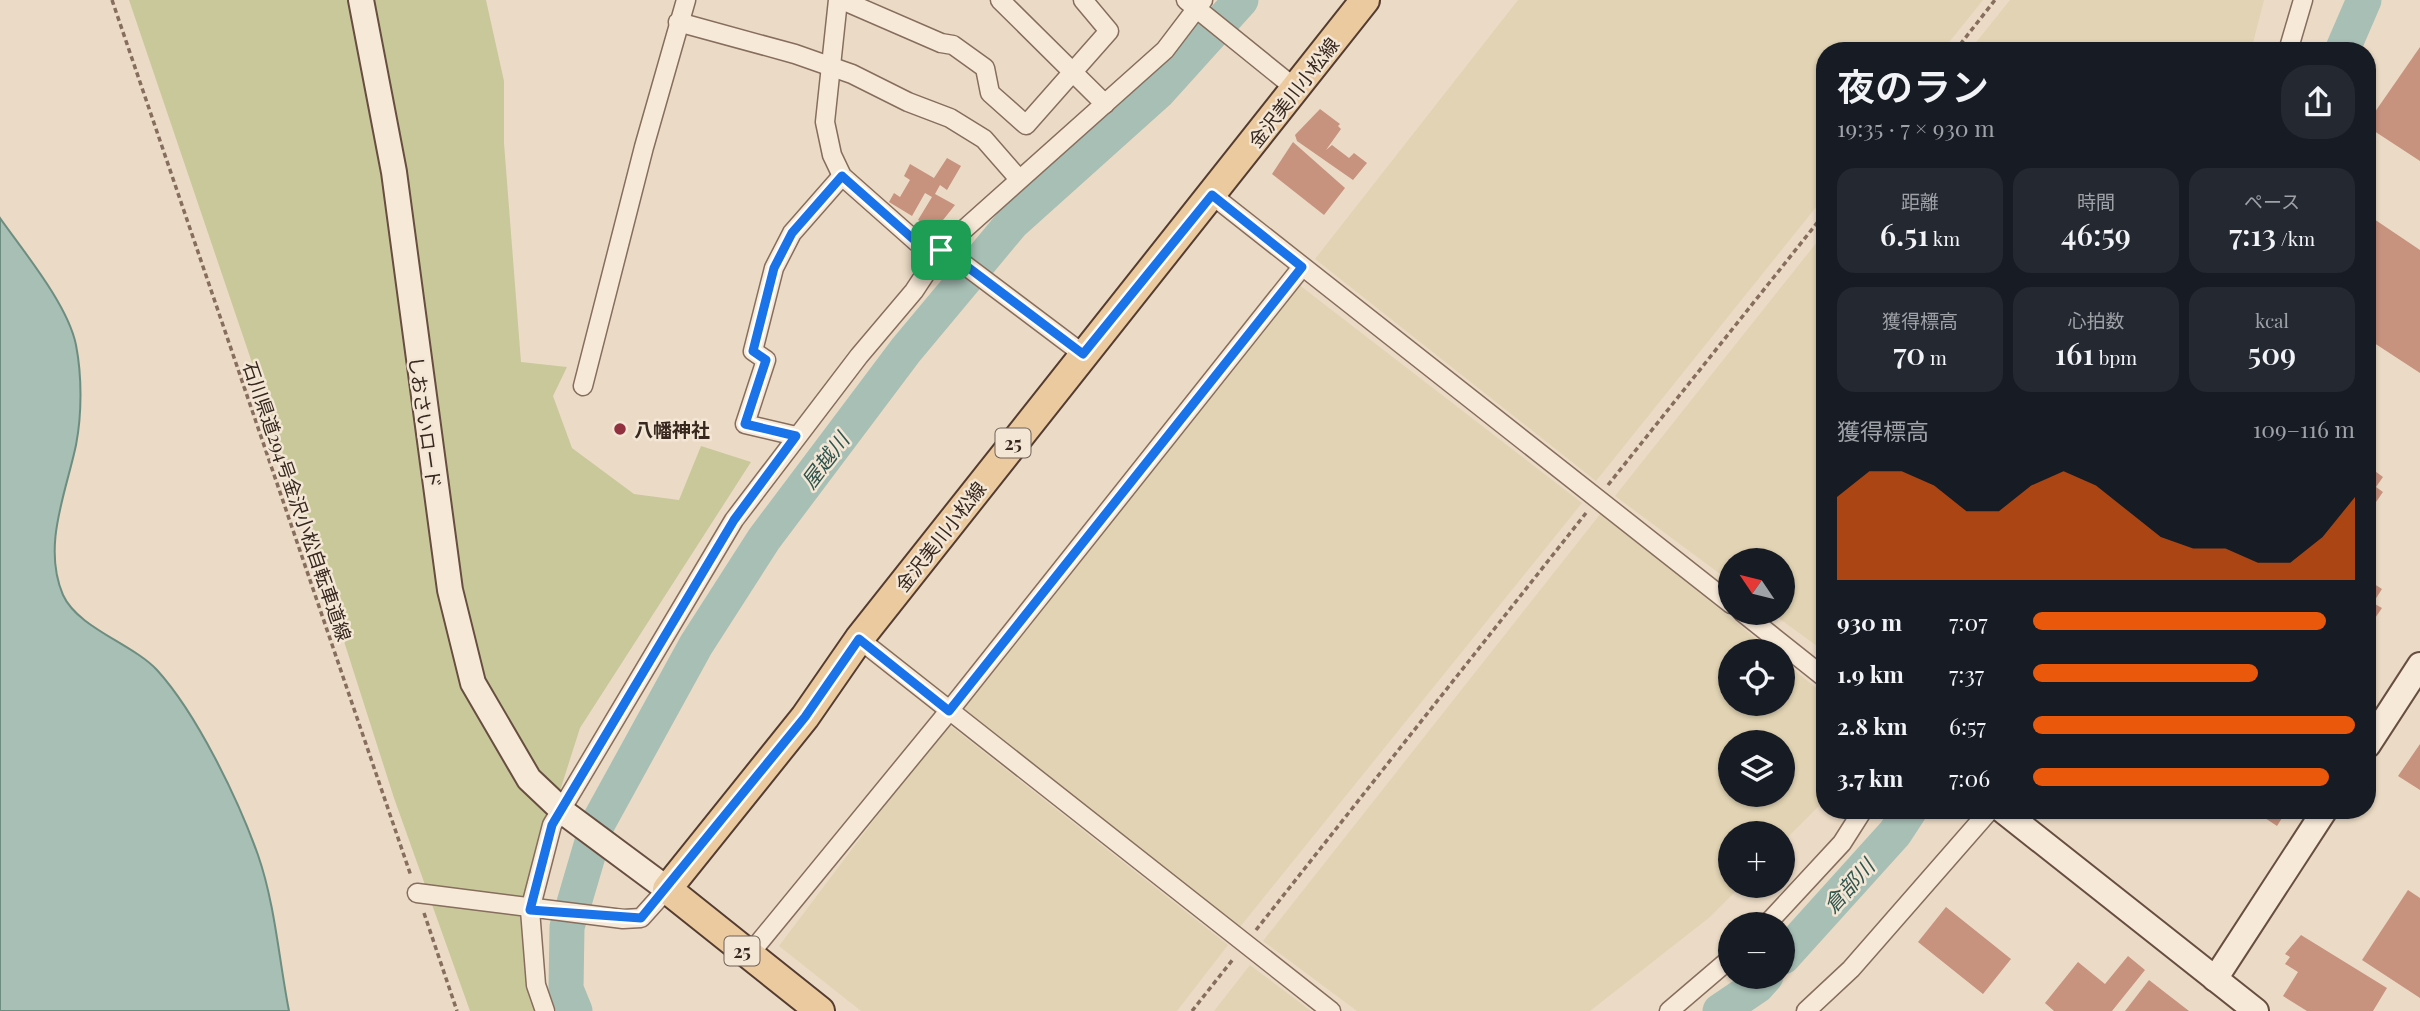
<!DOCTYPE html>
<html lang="ja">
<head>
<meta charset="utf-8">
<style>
	body { margin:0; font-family:"Playfair Display","Noto Sans JP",serif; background:#242831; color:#f1f3f6; height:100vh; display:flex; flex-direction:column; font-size:26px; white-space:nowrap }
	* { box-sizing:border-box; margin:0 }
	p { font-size:23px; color:#9ea1a6 }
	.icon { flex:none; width:38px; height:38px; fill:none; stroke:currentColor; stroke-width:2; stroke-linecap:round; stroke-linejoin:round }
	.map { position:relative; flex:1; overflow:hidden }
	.sheet { position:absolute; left:1816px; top:42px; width:560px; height:777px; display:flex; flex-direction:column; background:#171b24; border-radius:28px; box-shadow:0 2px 5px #0004 }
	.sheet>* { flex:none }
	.needle { width:46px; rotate:305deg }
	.buttons { position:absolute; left:1718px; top:548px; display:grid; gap:14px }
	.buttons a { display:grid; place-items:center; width:77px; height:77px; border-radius:50%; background:#171b24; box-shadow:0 2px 5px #0004; font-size:35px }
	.pin { position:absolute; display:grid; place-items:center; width:60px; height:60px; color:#fff; margin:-30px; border-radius:14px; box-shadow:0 4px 10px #0006 }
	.round { display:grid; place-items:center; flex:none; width:74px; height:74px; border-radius:28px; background:#242831 }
	.overview { display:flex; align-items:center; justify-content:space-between; height:119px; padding:0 21px }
	h1 { font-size:38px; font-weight:600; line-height:52px }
	.figures { display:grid; grid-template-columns:repeat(3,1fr); gap:10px; height:119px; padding:7px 21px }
	.figures div { display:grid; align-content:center; border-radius:18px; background:#242831; text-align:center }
	.figures b { font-size:30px; font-weight:600 }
	.figures small { font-size:19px; font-weight:400 }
	.figures p { font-size:19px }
	.chart { height:196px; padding:14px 21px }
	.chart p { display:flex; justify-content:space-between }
	.chart svg { width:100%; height:126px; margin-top:7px; fill:#ea580c; opacity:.7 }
	ul { padding:0 21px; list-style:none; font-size:23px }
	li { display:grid; grid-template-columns:112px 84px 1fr; align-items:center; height:52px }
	li i { height:18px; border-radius:9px; background:#ea580c }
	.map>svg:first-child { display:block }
	.farmland { fill:#e1d3b3; fill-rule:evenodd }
	.green { fill:#c9c89a }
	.water { fill:#a7bfb5; stroke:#6e8d81; stroke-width:2 }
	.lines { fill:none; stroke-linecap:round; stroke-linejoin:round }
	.river { stroke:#a7bfb5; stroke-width:35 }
	.building { fill:#c7927e }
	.street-casing { stroke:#866d5d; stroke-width:21 }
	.secondary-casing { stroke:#674e40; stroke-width:28 }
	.primary-casing { stroke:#543c30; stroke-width:32 }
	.path { stroke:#866d5d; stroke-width:3.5; stroke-dasharray:5 3.5; stroke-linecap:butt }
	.street { stroke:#f7e9d8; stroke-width:18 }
	.secondary { stroke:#f7e9d8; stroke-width:24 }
	.primary { stroke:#eccaa0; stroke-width:28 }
	.route-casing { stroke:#fff; stroke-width:14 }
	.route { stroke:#1a73e8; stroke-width:9 }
	.poi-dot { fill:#91303f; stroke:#f3e6d5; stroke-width:2.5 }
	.labels { text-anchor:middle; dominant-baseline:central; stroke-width:5; stroke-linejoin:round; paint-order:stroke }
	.shield { fill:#f3e6d5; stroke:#6f6056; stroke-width:2 }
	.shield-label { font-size:18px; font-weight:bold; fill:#37271f }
	.street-label { font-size:19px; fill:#37271f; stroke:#f3e6d5 }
	.poi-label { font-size:19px; font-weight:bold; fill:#37271f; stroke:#f3e6d5; text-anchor:start }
	.water-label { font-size:21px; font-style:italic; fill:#30554e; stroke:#f3e6d5 }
</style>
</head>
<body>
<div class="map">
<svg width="2420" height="1011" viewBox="0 0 2420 1011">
	<rect width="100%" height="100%" fill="#ebdbc6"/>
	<g class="farmland">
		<polygon points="1518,0 1983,0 1942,51 1825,51 1825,196 1596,481 1315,259"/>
		<polygon points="2010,0 2264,0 2251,51 1969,51"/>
		<polygon points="1825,232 1825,652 1772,613 1783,612 1783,560 1731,560 1731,582 1615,496"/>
		<polygon points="1298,284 1582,503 1240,927 961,706"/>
		<path d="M1601,513l170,138h-40v53h52v-43l42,34v105l-42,42v-9h-52v53h10l-31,31 -120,94h-233l-94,-70zM1783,742v52h-52v-52z"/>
		<polygon points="947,723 1228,945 1177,1011 861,1011 779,946"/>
		<polygon points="1250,965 1311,1011 1214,1011"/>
	</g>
	<polygon class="green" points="129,0 486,0 504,81 504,143 521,362 567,367 553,396 572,448 634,494 679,500 701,446 751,462 580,728 529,888 536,1011 470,1011 394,798 304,516"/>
	<path class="water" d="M0,218c24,34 68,87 76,127 6,31 6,69 0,100 -10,48 -34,101 -13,150 15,33 70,49 94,75 40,44 81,129 101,185 17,49 21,105 31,156h-289z"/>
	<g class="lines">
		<g class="river">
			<polyline points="2342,51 2364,0"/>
			<polyline points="1783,957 1895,833 1910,810"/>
			<polyline points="575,1011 566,989 567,927 597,825 696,645 764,539 906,350 1012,223 1158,92 1241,0"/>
			<polyline points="1720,1011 1757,986 1766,976"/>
		</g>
	</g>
	<g class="building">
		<polygon points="2420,47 2420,161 2368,127 2368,122"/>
		<polygon points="1320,109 1340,124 1338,126 1341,129 1326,150 1332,145 1349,158 1354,153 1367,163 1353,180 1297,141 1295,135"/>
		<polygon points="1293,142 1345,188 1324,215 1272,174"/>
		<polygon points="947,158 961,166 947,190 940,185 935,194 955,205 935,230 918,220 932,197 925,193 912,216 889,202 894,193 900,197 910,180 904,176 910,164 934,178"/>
		<polygon points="2368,215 2420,250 2420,373 2368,339"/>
		<polygon points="2368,466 2383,477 2376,487 2383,492 2376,502 2368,496"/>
		<polygon points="2368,580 2382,589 2373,603 2382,608 2371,624 2368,621"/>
		<polygon points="2420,744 2420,790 2398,776"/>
		<polygon points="2253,810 2287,810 2277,826"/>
		<polygon points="2408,890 2420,898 2420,998 2362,960"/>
		<polygon points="1946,907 2011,959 1983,994 1918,942"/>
		<polygon points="2301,935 2387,988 2373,1011 2307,1011 2283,996 2298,972 2285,964 2290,957 2285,954"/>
		<polygon points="2128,956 2145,970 2112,1011 2054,1011 2045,1003 2078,962 2105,984"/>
		<polygon points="2149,980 2189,1011 2125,1011"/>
	</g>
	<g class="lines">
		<defs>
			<g id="street">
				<polyline points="838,0 825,122 832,155 842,176 920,245 949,253 1083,354"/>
				<polyline points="842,0 941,43 953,45 985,68 990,93 1026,125 1109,31 1083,0"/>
				<polyline points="1000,0 1105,104"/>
				<polyline points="1186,0 1296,89"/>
				<polyline points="678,22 795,54 852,74 908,102 950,118 984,139 1019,179"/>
				<polyline points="2288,51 2303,0"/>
				<polyline points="1212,195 1731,604"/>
				<polyline points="583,386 644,147 686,0"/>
				<polyline points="796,436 745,424 766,360 753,351 774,268 792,233 842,176"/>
				<polyline points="1742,612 1825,678"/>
				<polyline points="859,639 1331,1011"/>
				<polyline points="417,893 623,919 641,918 667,889"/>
				<polyline points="1767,924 1842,843 1863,810"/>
				<polyline points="748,956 949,711 1302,267"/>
				<polyline points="545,1011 536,985 530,910 552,825 734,520 859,356 914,291 941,250 1165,50 1203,0"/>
				<polyline points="1669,1011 1731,958"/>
				<polyline points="1806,1011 1851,969 1990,810"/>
			</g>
			<g id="secondary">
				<polyline points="361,0 394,172 450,590 473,683 529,779 566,814 667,889"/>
				<polyline points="2368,745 2420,665"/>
				<polyline points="2002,810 2256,1011"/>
				<polyline points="2215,979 2325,810"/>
			</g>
			<polyline id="primary" points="820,1011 667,889 805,717 859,639 1365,0"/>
		</defs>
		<use href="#street" class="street-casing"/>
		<use href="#secondary" class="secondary-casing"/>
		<use href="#primary" class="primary-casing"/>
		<g class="path">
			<polyline points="112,0 411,876"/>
			<polyline points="1955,51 1995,0"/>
			<polyline points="1608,485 1825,213"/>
			<polyline points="424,913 457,1011"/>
			<polyline points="1256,930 1586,513"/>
			<polyline points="1192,1011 1234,958"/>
		</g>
		<use href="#street" class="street"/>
		<use href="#secondary" class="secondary"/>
		<use href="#primary" class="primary"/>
	</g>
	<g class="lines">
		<defs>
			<polygon id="route" points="842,176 920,245 949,253 1083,354 1212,195 1302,267 949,711 859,639 805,717 641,918 530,910 552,825 734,520 796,436 745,424 766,360 753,351 774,268 792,233"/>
		</defs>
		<use href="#route" class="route-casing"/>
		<use href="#route" class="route"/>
	</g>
	<circle class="poi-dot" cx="620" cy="429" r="7"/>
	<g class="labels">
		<g class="shield">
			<rect x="995.5" y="428.5" width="35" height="29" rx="5"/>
			<rect x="724.5" y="936.5" width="35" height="29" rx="5"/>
		</g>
		<g class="shield-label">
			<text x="1013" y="443">25</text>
			<text x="742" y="951">25</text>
		</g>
		<g class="street-label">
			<text transform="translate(1293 92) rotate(-52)">金沢美川小松線</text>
			<text transform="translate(426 422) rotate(82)">しおさいロード</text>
			<text transform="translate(298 501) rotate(71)">石川県道294号金沢小松自転車道線</text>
			<text transform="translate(940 536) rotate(-52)">金沢美川小松線</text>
		</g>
		<g class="poi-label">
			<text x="634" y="429">八幡神社</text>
		</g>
		<g class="water-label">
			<text transform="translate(824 460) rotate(-53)">屋越川</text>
			<text transform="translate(1848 885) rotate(-48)">倉部川</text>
		</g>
	</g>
</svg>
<div class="buttons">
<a><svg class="needle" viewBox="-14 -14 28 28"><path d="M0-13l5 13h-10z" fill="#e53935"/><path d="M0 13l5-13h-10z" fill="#9ea1a6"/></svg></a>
<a><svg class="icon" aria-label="locate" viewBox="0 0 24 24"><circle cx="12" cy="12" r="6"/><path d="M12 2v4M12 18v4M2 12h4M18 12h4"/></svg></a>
<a><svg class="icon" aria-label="layers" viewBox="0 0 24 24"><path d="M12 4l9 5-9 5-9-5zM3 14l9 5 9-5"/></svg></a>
<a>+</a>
<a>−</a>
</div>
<div class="pin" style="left:941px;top:250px;background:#1e9e55"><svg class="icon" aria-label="arrive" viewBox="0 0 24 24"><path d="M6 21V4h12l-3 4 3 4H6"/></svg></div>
<section class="sheet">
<div class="overview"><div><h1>夜のラン</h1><p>19:35 · 7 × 930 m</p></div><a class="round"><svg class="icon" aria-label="share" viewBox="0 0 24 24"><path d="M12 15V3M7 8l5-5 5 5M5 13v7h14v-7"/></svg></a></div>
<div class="figures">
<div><p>距離</p><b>6.51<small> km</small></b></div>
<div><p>時間</p><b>46:59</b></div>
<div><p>ペース</p><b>7:13<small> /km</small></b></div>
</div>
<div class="figures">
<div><p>獲得標高</p><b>70<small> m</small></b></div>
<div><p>心拍数</p><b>161<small> bpm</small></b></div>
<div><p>kcal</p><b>509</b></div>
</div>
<div class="chart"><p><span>獲得標高</span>109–116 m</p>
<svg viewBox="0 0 160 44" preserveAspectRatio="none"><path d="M0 44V15L10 6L20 6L30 11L40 20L50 20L60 11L70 6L80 11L90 20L100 29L110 33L120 33L130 38L140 38L150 29L160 15V44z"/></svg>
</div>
<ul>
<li><b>930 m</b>7:07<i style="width:91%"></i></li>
<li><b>1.9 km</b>7:37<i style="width:70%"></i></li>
<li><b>2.8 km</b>6:57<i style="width:100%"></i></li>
<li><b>3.7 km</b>7:06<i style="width:92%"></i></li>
</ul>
</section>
</div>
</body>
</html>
